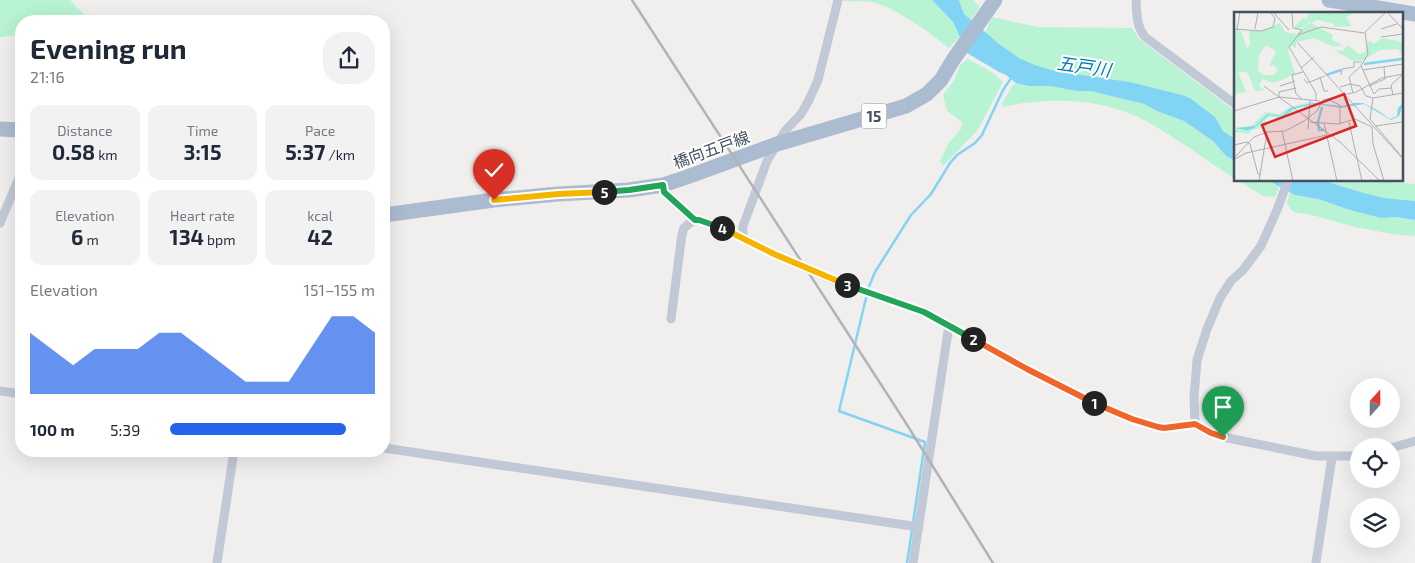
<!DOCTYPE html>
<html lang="en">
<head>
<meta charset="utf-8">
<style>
	body { margin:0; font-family:"Exo 2","Noto Sans JP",sans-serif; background:#f2f2f3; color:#1f2937; height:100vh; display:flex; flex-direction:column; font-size:19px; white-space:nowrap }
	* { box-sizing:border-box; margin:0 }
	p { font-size:16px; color:#747a83 }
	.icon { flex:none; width:28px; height:28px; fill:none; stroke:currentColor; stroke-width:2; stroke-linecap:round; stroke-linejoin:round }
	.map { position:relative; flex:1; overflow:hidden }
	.drawer { position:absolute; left:15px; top:15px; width:375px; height:442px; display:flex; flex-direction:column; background:#fff; border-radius:20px; box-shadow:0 5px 20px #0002 }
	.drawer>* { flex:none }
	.needle { width:32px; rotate:21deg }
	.buttons { position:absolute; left:1350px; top:378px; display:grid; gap:10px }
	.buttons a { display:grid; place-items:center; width:50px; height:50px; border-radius:50%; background:#fff; box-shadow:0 5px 20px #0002; font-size:25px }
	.pin { position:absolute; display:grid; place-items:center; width:42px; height:42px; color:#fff; margin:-51px -21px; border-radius:50% 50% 50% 0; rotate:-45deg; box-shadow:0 0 5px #0007 }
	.pin .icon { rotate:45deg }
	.km { position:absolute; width:25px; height:25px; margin:-12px; border-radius:50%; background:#222; color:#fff; font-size:14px; line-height:25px; text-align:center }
	.round { display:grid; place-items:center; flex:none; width:52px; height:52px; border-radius:20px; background:#f2f2f3 }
	.headline { display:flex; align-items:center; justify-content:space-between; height:85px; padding:0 15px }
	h1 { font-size:28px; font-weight:700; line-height:38px }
	.figures { display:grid; grid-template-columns:repeat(3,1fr); gap:8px; height:85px; padding:5px 15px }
	.figures div { display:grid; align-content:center; border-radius:12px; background:#f2f2f3; text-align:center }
	.figures b { font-size:21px; font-weight:700 }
	.figures small { font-size:14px; font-weight:400 }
	.figures p { font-size:14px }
	.chart { height:140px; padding:10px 15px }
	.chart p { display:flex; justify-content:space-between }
	.chart svg { width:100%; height:90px; margin-top:5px; fill:#2563eb; opacity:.7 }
	ul { padding:0 15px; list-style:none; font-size:16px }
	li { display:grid; grid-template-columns:80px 60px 1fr; align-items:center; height:38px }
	li i { height:12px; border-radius:6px; background:#2563eb }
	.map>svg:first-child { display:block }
	.green { fill:#b8f3d3 }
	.water { fill:#81d4f4 }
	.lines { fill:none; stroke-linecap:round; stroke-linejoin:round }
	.stream { stroke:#81d4f4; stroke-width:2.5 }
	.street { stroke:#c0c9d5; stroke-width:9 }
	.primary { stroke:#abbbd0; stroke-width:15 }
	.rail { stroke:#b0b3b9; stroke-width:2.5 }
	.split-1-casing { stroke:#fff; stroke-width:10 }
	.split-2-casing { stroke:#fff; stroke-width:10 }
	.split-3-casing { stroke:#fff; stroke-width:10 }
	.split-4-casing { stroke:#fff; stroke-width:10 }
	.split-5-casing { stroke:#fff; stroke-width:10 }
	.split-6-casing { stroke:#fff; stroke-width:10 }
	.split-1 { stroke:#f0652b; stroke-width:6 }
	.split-2 { stroke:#f0652b; stroke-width:6 }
	.split-3 { stroke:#22a559; stroke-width:6 }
	.split-4 { stroke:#f5b400; stroke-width:6 }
	.split-5 { stroke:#22a559; stroke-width:6 }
	.split-6 { stroke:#f5b400; stroke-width:6 }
	.labels { text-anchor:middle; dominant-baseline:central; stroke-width:4; stroke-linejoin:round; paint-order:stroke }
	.shield { fill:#fff; stroke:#7c848e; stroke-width:1 }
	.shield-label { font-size:15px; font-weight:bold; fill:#44505d }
	.street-label { font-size:16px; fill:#44505d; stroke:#fff }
	.water-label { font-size:18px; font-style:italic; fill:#017cad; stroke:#fff }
	.inset-river { fill:none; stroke:#81d4f4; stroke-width:2.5 }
	.inset-road { fill:none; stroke:#acafb4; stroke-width:1 }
	.view { fill:#d62828; fill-opacity:0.15; stroke:#d62828; stroke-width:2.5 }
	.inset-edge { fill:none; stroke:#44505d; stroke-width:2.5 }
</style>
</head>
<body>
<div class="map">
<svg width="1415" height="563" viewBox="0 0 1415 563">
	<rect width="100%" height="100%" fill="#f1eeee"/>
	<g class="green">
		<polygon points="0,0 70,0 83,13 80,21 21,21 21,33 18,35 1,37 0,38"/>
		<path d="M840,0h92l21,22 6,15 -10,11c-18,-14 -56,-43 -78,-46 -10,-2 -21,1 -31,-2z"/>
		<polygon points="959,0 974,0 974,2 980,6 971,20 964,14"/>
		<polygon points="992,17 1038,27 1132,28 1140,40 1235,111 1235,139 1223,131 1215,117 1190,98 1182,95 1130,82 1055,71 1035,65 1019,58 985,33"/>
		<polygon points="968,59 992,72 1003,82 977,131 961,147 943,166 940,161 948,144 961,129 962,122 947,111 943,95 954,80 960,65"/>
		<path d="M1016,83l13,3h21l26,5h15l53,13 13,7 27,10 29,20 13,15 9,5v18c-29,-19 -57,-40 -87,-57 -42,-23 -99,-26 -145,-15l-1,-3 10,-18z"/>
		<polygon points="1237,180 1267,180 1279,187 1275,197 1263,196"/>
		<polygon points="1321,180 1368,180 1415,184 1415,201 1384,198 1364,193"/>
		<polygon points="1290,192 1295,195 1318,199 1350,210 1381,218 1395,217 1415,220 1415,236 1392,234 1355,227 1316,216 1294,212 1291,210 1287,203"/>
	</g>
	<g class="water">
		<polygon points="932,0 959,0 964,14 998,43 1019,58 1035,65 1055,71 1130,82 1182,95 1190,98 1215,117 1223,131 1235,139 1235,161 1226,156 1213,141 1184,121 1157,111 1144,104 1091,91 1076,91 1050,86 1029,86 1016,83 1006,75 999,72 967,53 953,22"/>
		<polygon points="1267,180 1321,180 1364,193 1384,198 1415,201 1415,220 1395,217 1381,218 1350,210 1318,199 1295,195"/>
	</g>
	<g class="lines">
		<g class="stream">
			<polyline points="868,289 875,272 911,215 931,194 950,163 957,155 975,143 982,135 1003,90 1012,77"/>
			<polyline points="867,294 839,411 925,442 907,563"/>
		</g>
		<g class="street">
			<path d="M1136,0c1,14 0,26 9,37l90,67"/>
			<polyline points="663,185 664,192 695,221"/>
			<polyline points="0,223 21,173"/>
			<polyline points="743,238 743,226 767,161 785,131 801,114 809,100 818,80 838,0"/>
			<polyline points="671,319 682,234 684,228 692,221 699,220 713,224 743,238 774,254 835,281 924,312 1027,369 1087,400 1132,419 1158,427 1165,428 1195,424 1211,433 1223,437 1316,456 1359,456"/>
			<polyline points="0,391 21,394"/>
			<polyline points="1195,424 1194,398 1197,360 1207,329 1220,298 1231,281 1243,270 1261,246 1277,210 1288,180"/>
			<polyline points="384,448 919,527"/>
			<polyline points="1391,448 1415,441"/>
			<polyline points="217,563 234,451"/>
			<polyline points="913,563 949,325"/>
			<polyline points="1316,563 1332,457"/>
		</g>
		<g class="primary">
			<polyline points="1329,0 1415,14"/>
			<polyline points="0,129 21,130"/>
			<polyline points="384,215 494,200 558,194 629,190 663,185 687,177 777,144 906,106 927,94 941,80 953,60 995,0"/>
		</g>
		<polyline class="rail" points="632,0 904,420 993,563"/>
	</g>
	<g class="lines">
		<defs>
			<polyline id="split-1" points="1094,403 1132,419 1158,427 1164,428 1195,424 1211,433 1223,437"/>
			<polyline id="split-2" points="973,339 1027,369 1094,403"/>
			<polyline id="split-3" points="847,285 924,312 973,339"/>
			<polyline id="split-4" points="722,228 774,254 847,285"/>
			<polyline id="split-5" points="604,192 629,190 663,185 664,192 695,220 699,220 722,228"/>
			<polyline id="split-6" points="494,200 558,194 604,192"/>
		</defs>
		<use href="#split-1" class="split-1-casing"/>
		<use href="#split-2" class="split-2-casing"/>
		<use href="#split-3" class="split-3-casing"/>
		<use href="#split-4" class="split-4-casing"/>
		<use href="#split-5" class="split-5-casing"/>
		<use href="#split-6" class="split-6-casing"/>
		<use href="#split-1" class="split-1"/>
		<use href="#split-2" class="split-2"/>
		<use href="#split-3" class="split-3"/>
		<use href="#split-4" class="split-4"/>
		<use href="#split-5" class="split-5"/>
		<use href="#split-6" class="split-6"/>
	</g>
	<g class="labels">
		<rect class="shield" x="861.5" y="103.5" width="25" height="25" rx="4"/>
		<g class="shield-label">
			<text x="874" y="116">15</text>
		</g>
		<g class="street-label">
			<text transform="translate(711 149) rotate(-20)">橋向五戸線</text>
		</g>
		<g class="water-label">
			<text transform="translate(1084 66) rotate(8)">五戸川</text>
		</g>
	</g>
	<g transform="translate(1234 12)">
		<rect width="169" height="169" fill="#f1eeee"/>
		<path d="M76,0l8,1 38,-1 -10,5 5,9 -17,1v-3l-17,-4 -19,9 -4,-2 10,-10 2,3zM75,10l24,13 -1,5 11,5 -9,2 -20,-9 -18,4v6l-5,-3 -3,6 7,23 -21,9 -12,-4 -3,7 5,4 -9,1 -7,-18 -10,-2 8,21 -8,1 -4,5v-68l7,1 6,17 3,-3 -1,-15 14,1 17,-8 5,9 12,2zM32,33l10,6 -7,15 5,-1 4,6 -5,4h-9l-6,-5 1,-15zM148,26l21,4 -2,12 -3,-5 -18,1 -16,10 -11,1 -19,-11 9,1 5,-6 11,9 6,-2 2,-10 4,-1 2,3zM76,90l7,1 1,2 -28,3 -8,8 -14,-2 -14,13 -20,4 4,-4 13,-1 15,-14 13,2 11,-7zM58,97h5l-13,8 -5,1 -11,-1 -3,3 2,6 -4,2 -9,1 -6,5 -11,-2 -3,5 3,-8h13l19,-14 12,2z" fill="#b8f3d3" fill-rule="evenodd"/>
		<path d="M80,91l27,3 14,-3h8l14,7 13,9 7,-3 1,-8 5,-5v1l-4,12 -8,4 -27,-16 -23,4 -26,-4 -22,5 -10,8 -14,-2 -15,13 -6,2 -10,-1 -4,4 4,-5 17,-2 13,-12 14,2 8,-8z" fill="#81d4f4"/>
		<path class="inset-river" d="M130,52l38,-5M92,63l15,-5M88,95l-4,15 1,8h5"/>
		<path class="inset-road" d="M39,0l16,18M58,0l1,16 9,2 -13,17 27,46v8M153,0l16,17M0,17l27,2 12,-4 2,-9 -5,-6M21,17l3,-17M147,17l16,-5M3,18l3,-18M64,23l23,-8 43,6M147,25l22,-3M63,30l106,117M127,54l13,28 5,-5 13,-1M67,56l13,-11M129,58l40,-6M107,63l1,-6 12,-2v-5h8M86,65l4,14h4M70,67l3,4 18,-7M30,74l76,56 40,39M46,74l15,-5M135,74l16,-7 -1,-12M106,75l10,-3 10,2 6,10 7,2 30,-5M119,81l-4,-16 12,-11 7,-12 -3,-22 21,-20M159,83l-2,-10 11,-10M45,85v-5l17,-4M139,86l-3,21 33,39M68,87l-6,-5 -4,-19 11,-3M93,87l13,6v18M0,99l45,-14 41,4M76,110l28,2 17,-5 17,8M115,110l13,59M90,111l13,58M141,114l28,-4M138,115l1,17 11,37M74,117l2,-29M48,119l11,50M0,133l13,-3 3,2 8,30h3M0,146l20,-21 13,-5 18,-1 19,-10 13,-10 6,-11 33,-8 26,-14 21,-4M1,147l11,-6 81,-18M25,169l8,-49"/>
		<path class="view" d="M110,82l12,32 -81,31 -13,-32z"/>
		<rect width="169" height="169" class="inset-edge"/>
	</g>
</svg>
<div class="buttons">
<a><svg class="needle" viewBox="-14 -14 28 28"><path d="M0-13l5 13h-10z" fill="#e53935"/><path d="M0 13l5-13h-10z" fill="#747a83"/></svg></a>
<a><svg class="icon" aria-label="locate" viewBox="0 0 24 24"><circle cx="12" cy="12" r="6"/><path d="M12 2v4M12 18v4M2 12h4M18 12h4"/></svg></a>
<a><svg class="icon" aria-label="layers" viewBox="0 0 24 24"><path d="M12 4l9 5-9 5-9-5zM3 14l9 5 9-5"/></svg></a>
</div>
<div class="pin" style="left:1223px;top:437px;background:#1e9e55"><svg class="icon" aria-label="arrive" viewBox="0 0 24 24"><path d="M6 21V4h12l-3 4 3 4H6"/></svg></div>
<div class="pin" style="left:494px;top:200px;background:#d93025"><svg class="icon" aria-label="check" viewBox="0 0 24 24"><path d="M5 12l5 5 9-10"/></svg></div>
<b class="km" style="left:1094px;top:403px">1</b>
<b class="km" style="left:973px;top:339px">2</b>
<b class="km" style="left:847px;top:285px">3</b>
<b class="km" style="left:722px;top:228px">4</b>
<b class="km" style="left:604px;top:192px">5</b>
<section class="drawer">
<div class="headline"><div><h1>Evening run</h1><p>21:16</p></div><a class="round"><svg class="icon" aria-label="share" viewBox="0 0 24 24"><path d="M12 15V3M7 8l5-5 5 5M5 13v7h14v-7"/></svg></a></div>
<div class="figures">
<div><p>Distance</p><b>0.58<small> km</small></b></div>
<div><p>Time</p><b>3:15</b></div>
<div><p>Pace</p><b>5:37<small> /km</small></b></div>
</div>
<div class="figures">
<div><p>Elevation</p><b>6<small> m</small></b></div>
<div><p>Heart rate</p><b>134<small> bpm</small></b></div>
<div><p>kcal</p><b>42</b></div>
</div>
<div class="chart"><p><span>Elevation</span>151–155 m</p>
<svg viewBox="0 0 160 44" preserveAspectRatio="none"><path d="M0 44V14L10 22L20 30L30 22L40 22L50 22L60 14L70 14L80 22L90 30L100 38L110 38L120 38L130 22L140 6L150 6L160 14V44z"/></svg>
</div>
<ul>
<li><b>100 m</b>5:39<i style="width:86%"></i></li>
</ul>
</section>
</div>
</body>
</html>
